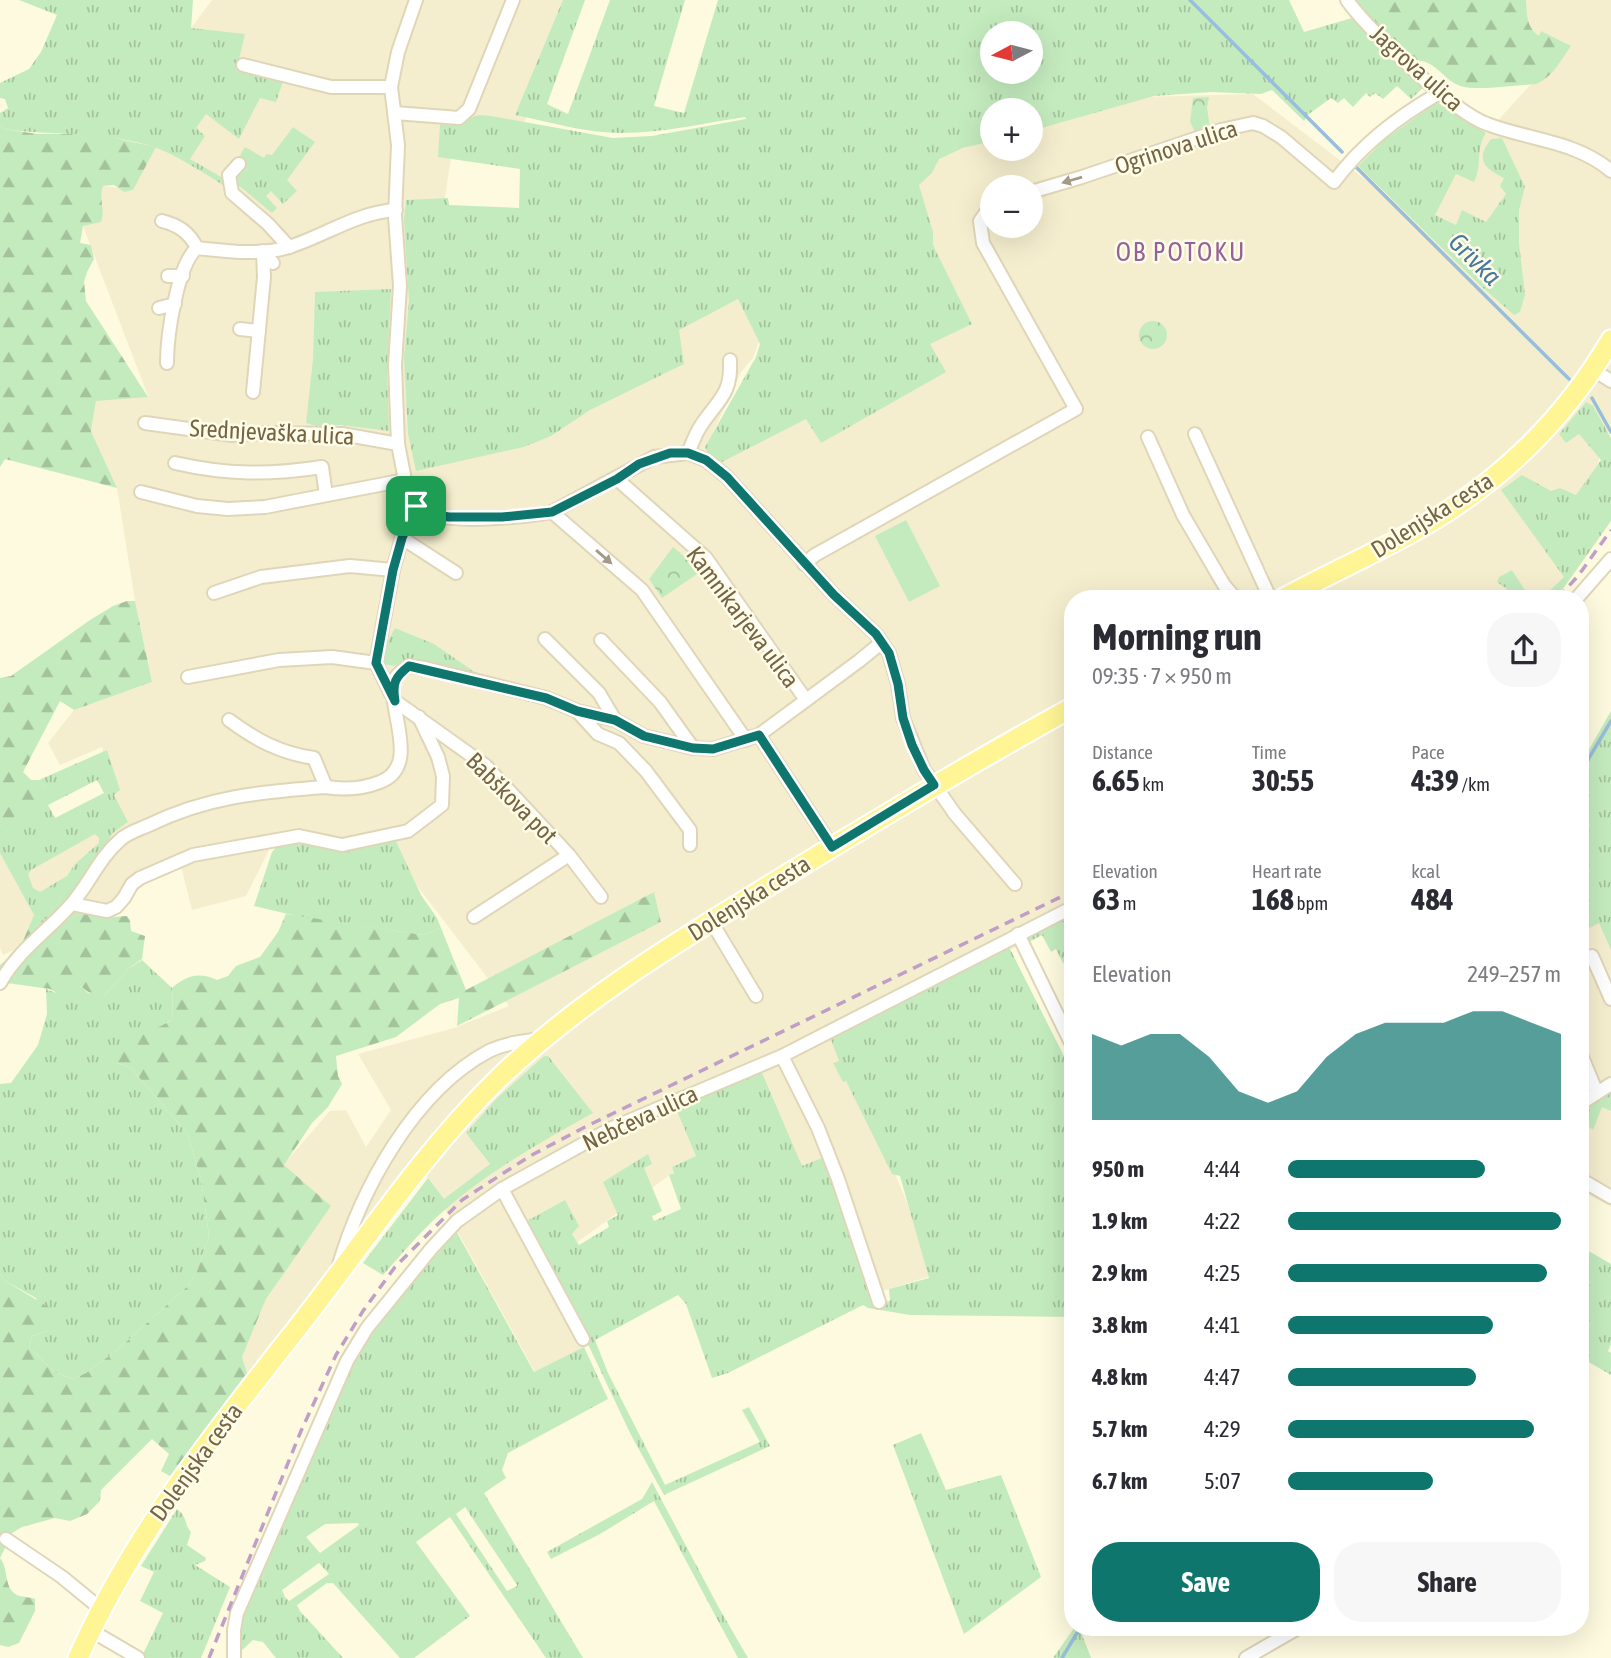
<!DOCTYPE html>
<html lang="en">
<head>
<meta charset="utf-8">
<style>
	body { margin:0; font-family:"Asap Condensed",sans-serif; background:#f7f7f7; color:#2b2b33; height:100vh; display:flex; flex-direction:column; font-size:26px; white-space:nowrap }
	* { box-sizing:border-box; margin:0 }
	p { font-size:23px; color:#7c7c81 }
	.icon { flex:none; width:38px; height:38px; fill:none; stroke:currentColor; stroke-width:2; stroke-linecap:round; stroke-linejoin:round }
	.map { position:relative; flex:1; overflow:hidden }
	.side { position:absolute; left:1064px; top:590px; width:525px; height:1046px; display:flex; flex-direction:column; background:#fff; border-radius:28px; box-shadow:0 7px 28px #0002 }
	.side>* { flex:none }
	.needle { width:46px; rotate:263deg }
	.buttons { position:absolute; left:980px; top:21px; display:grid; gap:14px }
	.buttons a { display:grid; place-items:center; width:63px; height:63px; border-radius:50%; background:#fff; box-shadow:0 7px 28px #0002; font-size:35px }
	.pin { position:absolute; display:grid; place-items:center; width:60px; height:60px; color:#fff; margin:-30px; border-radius:14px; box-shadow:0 4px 10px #0006 }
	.round { display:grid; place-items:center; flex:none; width:74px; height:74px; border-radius:28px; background:#f7f7f7 }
	.headline { display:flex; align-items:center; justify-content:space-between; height:119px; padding:0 28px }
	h1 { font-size:38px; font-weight:700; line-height:52px }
	.metrics { display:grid; grid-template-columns:repeat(3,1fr); gap:10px; height:119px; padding:7px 28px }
	.metrics div { display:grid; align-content:center }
	.metrics b { font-size:30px; font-weight:700 }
	.metrics small { font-size:19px; font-weight:400 }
	.metrics p { font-size:19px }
	.chart { height:196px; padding:14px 28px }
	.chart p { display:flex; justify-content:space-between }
	.chart svg { width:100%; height:126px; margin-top:7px; fill:#0f766e; opacity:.7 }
	.button { display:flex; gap:14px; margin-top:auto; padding:14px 28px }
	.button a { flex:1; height:80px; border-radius:28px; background:#0f766e; color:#fff; font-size:28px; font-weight:700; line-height:80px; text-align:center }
	.button a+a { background:#f7f7f7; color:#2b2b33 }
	ul { padding:0 28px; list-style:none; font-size:23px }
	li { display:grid; grid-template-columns:112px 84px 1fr; align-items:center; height:52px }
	li i { height:18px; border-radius:9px; background:#0f766e }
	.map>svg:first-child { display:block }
	.residential { fill:#f5eece; fill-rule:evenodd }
	.grass { fill:url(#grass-tufts); fill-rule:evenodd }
	.forest { fill:url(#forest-firs) }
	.park { fill:url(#park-crowns) }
	.pitch { fill:#c4ebbe }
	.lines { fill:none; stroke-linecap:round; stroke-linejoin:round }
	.stream { stroke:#99beda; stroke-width:3.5 }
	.street-casing { stroke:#dfd6b8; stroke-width:16 }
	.primary-casing { stroke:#fff; stroke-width:23 }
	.street { stroke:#fff; stroke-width:12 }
	.primary { stroke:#fff595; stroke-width:19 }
	.rail { stroke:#bf9ec7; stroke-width:3.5; stroke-dasharray:10 7; stroke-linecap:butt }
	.oneway { fill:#a59a87 }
	.route-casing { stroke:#fff; stroke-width:14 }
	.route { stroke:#0f766e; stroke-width:9 }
	.labels { text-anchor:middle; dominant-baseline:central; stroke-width:5; stroke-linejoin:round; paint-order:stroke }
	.street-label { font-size:24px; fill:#756446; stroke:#fffce7 }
	.neighbourhood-label { font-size:26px; letter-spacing:2px; fill:#966199; stroke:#fffce7 }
	.water-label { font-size:26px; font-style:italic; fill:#4678a0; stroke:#fffce7 }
</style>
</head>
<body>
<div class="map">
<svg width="1611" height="1658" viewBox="0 0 1611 1658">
	<defs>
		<pattern id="grass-tufts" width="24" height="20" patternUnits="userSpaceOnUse" patternTransform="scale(1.75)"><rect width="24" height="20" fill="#c4ebbe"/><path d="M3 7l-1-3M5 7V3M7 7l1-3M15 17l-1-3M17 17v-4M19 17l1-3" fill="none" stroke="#a4c29c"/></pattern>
		<pattern id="forest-firs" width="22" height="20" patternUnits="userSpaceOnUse" patternTransform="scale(1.75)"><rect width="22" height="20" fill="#c4ebbe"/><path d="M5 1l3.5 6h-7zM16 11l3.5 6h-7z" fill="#a4c29c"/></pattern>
		<pattern id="park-crowns" width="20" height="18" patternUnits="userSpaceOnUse" patternTransform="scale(1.75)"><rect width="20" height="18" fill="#c4ebbe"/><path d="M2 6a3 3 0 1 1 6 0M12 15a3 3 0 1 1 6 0" fill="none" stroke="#a4c29c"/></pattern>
	</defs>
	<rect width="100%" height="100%" fill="#fdfadf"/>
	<g class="residential">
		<path d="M212,0h353l-44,133 -67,5 -12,79 227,110 70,-34 21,46 -7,19 -12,14 -30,65 201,-246v-28l80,-23v9h39v-20l110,-32 112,-3 159,121 128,-141 -35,-74h106v426l-19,54 -23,95 -23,23h-473v320l-235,120 99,236 -61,19 -76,-121 -104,-16 -149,108 43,81 -55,27 -118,-214 -165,216 -5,-1 -5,-16 24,-58 64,-93 -47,-41 47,-54 16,-1 20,37 25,-37 -33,-56 96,-26 55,-22 -127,-166 -104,-8 -32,64 -54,14 -11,-44 -34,14 -23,18 -121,57 -3,-7v-97l112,-49 -10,-55 -42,18 -12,-22 26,-33 78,-28 -17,-81 -18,-113 -26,-57 5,-30 52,-5 -65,-170 20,-40 30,4 58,-162zM992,187h39v39h-39z"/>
		<polygon points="1580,894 1611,911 1611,1207 1580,1190"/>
	</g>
	<g class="grass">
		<path d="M19,0h174l-2,28 54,6 -8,34 47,11 -8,23 -16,-4 -21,41 -33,-25 -10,14 9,8 -15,23 40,23 -5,4c-20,-12 -50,-32 -71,-39 -49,-16 -100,-11 -150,-18l-4,-3v-13l8,-5 -3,-9 -5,-1v-15l29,-14 12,-17 16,-37z"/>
		<path d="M563,0h22l-38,104 21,10 42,-114h75l-31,106 30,7 34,-113h571l15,32 48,-14 67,62 4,8 -12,11 -14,-13 -14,13 -8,-6 -5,4 -4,-4 -13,14 -9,-9 -6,5 -7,-5 -22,16 -5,7 -32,-31 -11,4 -50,-2 -57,4 -123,35v-21h-39v31l-29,7 -24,11 -7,14 -13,12 14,47v13l39,79 -42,20 16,28 -125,71 -15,-24 -84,43 -13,-7 -4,-8 51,-90 4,-13 -22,-45 -59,31 5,34 -94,46 -39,26 -27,11 -108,24 -8,-37 -4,-76 5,-57 -5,-81 2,-20 42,-2 1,7 70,3 1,-39 -82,-12 2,-32 4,-9 27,2 8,-3 12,1 122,22 39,-2 94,-17 -1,-2c-41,6 -81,16 -123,16 -36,0 -72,-11 -107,-18zM992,33h39v39h-39z"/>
		<path d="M1437,102l49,31c-11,16 -3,31 -12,49l-18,-8 -21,41 21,10 6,-15 24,12 20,-28 -6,-8 4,-8c-20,-10 -29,-18 -13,-39l11,-1 23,49 -6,23v33l6,52 -5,17 -6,3 -31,-27 -125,-122 26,-26z"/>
		<polygon points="293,127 315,142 287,180 297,191 283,204 271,191 266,196 277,208 272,213 238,185 236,180 246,162 239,157 245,147 264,158 266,154 272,155"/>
		<polygon points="391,289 387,370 389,431 341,425 316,426 306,423 313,359 315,292"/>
		<polygon points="1586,402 1593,406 1611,438 1611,521 1560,593 1554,598 1542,598 1564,577 1501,490 1522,475 1551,491 1560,488 1576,495 1601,460 1579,434 1566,443 1559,434"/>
		<polygon points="1512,570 1530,598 1503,598 1507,589 1497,582 1499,577"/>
		<polygon points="395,628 434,644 479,675 409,659 395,666 376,663"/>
		<polygon points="1611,711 1611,950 1599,923 1580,933 1580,765"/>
		<path d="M107,750l13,40 -6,5 14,27 -15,11 -37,64 10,14 -31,15 -9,-1 -5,-8 -7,-2 -34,-62v-27l45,-37 -6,-9zM97,780l7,13 -49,25 -7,-13zM95,834l4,4v5l-24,21 -8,12 -27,16 -7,-4 -5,-14 3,-4z"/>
		<polygon points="283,839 310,842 395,839 421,895 437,918 441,928 423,935 301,917 254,906 272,852"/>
		<polygon points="1066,914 1073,929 1073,974 1068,964 1063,963 1056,949 1051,952 1042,935 1027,943 1023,935"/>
		<polygon points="1004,946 1009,947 1073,1074 1073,1317 910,1315 868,1308 863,1305 728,1373 712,1378 686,1304 678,1295 595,1340 608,1373 665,1485 760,1442 742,1410 749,1407 770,1446 664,1495 631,1435 557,1279 525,1222 565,1200 579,1226 572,1234 579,1245 609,1227 607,1221 618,1215 603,1182 648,1154 652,1164 644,1168 662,1211 652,1216 654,1221 681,1209 669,1175 674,1173 672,1167 696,1156 674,1104 760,1068 802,1166 824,1157 844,1176 883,1302 890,1301 889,1289 929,1278 900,1176 892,1174 846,1081 843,1082 833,1063 839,1061 830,1037"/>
		<polygon points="142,960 172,988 173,1019 146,1034 117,1063 131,1068 187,1133 201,1179 209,1236 197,1271 188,1286 117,1350 86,1373 73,1379 56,1373 29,1348 32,1336 48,1331 36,1298 5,1281 0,1274 0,1084 11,1083 38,1045 47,1014 46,989 56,993 80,986 88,993 104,996 129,968"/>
		<path d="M544,1056h4l45,57c-54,30 -108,60 -154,102 -20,18 -38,40 -56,60l-20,-12 65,-85 16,21 46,-35 -24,-31 31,-35z"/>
		<polygon points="1611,1089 1611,1111 1602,1107 1593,1130 1580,1120 1580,1109"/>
		<path d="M455,1229l79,143 50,-25 24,52 -100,54 -6,17 4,8 -22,15 99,165h-37l-96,-141 -34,25 54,74 -56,42h-14l-67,-75h-6l-30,22 3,6 43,47h-67l-13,-16 -10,-2 -14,13 3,-38 114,-261 17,-28zM465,1507l52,78v1l-10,5 -51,-77zM358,1523l1,2 -39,28 -14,-16 19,-13zM319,1563l10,11 -40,27 -4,-4 -3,-7z"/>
		<polygon points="1580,1246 1611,1264 1611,1344 1608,1351 1611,1353 1611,1375 1580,1357"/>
		<polygon points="921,1433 946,1490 1001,1475 1041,1577 964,1634 893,1445"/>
		<polygon points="652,1482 719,1608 748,1658 738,1658 654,1501 600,1534 551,1559 547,1552 642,1499"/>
		<path d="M177,1509c11,8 7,16 14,23l-4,13 19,13 -1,3 -10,4 35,22 -29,71h-60l22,-45 -23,-12 14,-29 -13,-6z"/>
		<polygon points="1074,1628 1084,1628 1081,1632 1091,1658 1053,1658"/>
	</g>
	<g class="forest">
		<path d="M1355,0h171c1,14 0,27 13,36l2,-5 30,15c-11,15 -17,30 -35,38 -19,1 -64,8 -78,1 -17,-8 -21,-23 -42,-25l-54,-49z"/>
		<path d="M0,126l4,3 33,5h59l60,13 -23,43 -9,2 -10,-7 -11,1c-5,14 3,23 -2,36l-18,4 -3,17 11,2 3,14 -7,13 -3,10 2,19 62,96 -52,4 -5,30 26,57 -112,-29 -5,8z"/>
		<polygon points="127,601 135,601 152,682 74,710 60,701 23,772 31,780 39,780 45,789 43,798 0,826 0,678 11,676 90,620 113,606"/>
		<path d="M654,892l7,30 -204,104 2,-28 -19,6 -44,33 -60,19 2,20 4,8 -14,23 -16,16 -28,42 47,41 -65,93 -24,58 5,16 -77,103 -9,-5 8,-17 -17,-15 -51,51 -1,11 -13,13 -17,7 -15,-3 -33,9 -10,6 -12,25c9,10 3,30 17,37 4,2 13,2 18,4v12l-16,32 -11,4 -8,-2v-371l5,7 52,31 2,11 -11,8 -16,5 -3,12 27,25 17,6 13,-6 31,-23 71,-64 9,-15 12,-35 -8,-57 -14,-46 -56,-65 -14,-5 -4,-4c5,-20 43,-28 60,-40l-1,-31c15,-13 27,-16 45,-8l11,-4 8,-10 24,-9 18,-25 8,-18 137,21 18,-7 25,62z"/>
		<polygon points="111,909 112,917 127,916 130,920 131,931 145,936 142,959 129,968 104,996 98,999 80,986 62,996 50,989 0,982 0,965 20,948 34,915 41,917 46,925 55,926 86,911"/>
	</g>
	<g class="park">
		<polygon points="1209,97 1207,108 1210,128 1196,134 1190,122 1193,98"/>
		<circle cx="1153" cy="335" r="14"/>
		<polygon points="673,547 685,557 697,574 662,598 649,579"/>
	</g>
	<polygon class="pitch" points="906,520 940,586 909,602 875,536"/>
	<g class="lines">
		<g class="stream">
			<polyline points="1190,0 1342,152"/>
			<polyline points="1354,165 1569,379"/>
			<polyline points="1592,398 1611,432"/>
			<polyline points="1580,773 1611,721"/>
			<polyline points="1062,1658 1080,1628"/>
		</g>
		<defs>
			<g id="street">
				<path d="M1347,0c21,30 106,112 140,124 42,16 89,17 124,47"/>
				<polyline points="243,65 331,87 391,87"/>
				<polyline points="395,113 459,118 469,109 513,0"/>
				<polyline points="239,164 229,175 232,193 268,224 289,247"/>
				<path d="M1031,192l51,-15 139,-47 32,-7 10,3 18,11 53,45c28,-38 64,-65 105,-89"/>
				<path d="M162,221c16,4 27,11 35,27"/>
				<polyline points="168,276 183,276"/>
				<polyline points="159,308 175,304"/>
				<polyline points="240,329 259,331"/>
				<path d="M167,363c0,-27 10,-98 30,-115 29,3 63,8 92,-1 35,-11 69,-35 107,-37"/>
				<polyline points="1593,370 1611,381"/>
				<polyline points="253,392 264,277 263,251 273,263"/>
				<polyline points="145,423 232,435 265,433 342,434 398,444"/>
				<polyline points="1195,434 1270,598"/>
				<polyline points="1148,437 1183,515 1224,585 1235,598"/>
				<path d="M688,453c4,-9 7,-18 12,-26 17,-27 32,-31 30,-67"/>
				<path d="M175,463c52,12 95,12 147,4l4,28"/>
				<polyline points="617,479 706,558 806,700"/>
				<polyline points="141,492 197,506 228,509 265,507 405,480"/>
				<path d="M416,506c7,3 14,7 20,9 25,8 90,2 116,-3l102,-55 34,-4 18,7 21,17 107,118 42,39 13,19 9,31 5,34 21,52 31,44 60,70"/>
				<polyline points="416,506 405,480 398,444 395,365 400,286 395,216 398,145 391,87 398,52 416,0"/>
				<polyline points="552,512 642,590 746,740"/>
				<polyline points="402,538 456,573"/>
				<polyline points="804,564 815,555 1076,409 983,243 980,221 992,204"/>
				<polyline points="214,593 261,577 350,566 393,570"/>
				<polyline points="1577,598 1611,559"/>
				<polyline points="545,639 599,693 615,720"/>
				<polyline points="601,640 660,702 693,748"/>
				<polyline points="188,677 279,660 332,657 376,663"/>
				<polyline points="391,694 376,663 393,570 402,538 416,506"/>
				<polyline points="395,701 486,766 569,855 601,897"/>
				<polyline points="577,711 598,734 619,743 646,771 690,830 690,845"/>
				<path d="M229,720c27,20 51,33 85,38l12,29"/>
				<polyline points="759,735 832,847"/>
				<polyline points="72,904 107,911 116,907 124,898 132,884 140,878 193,855 299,836 342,845 408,831 442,805 443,776 438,757 419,717"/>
				<polyline points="474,917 569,855"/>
				<polyline points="711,921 756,996"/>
				<polyline points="1018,934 1070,1041"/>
				<polyline points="1592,956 1611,999"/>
				<path d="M0,983c16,-30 45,-50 68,-75 20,-21 30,-49 52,-68 7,-7 20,-11 29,-15 59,-29 112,-33 177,-38 18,3 36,2 54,-5 39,-15 11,-66 13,-95 0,-11 9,-16 16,-21l16,2 121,30 31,13 38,9 29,16 49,12 20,1 46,-14 100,-74 22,-18"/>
				<polyline points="1580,1052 1597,1093"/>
				<polyline points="782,1056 818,1128 838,1179 879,1302"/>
				<polyline points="1580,1104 1611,1084"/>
				<polyline points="1580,1179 1611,1197"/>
				<polyline points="502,1189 583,1339"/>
				<path d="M338,1268c23,-79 76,-177 151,-217 17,-8 35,-10 53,-12"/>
				<polyline points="6,1539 62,1577 101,1609"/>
				<polyline points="90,1630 138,1658"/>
				<polyline points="234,1658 234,1630 237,1613 347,1361 367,1328 431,1249 457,1221 502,1189 612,1128 782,1056 1073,907"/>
				<polyline points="1246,1658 1298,1628"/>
			</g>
			<g id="primary">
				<path d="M1284,598c41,-22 85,-42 127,-65 84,-46 152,-111 200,-193"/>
				<path d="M78,1658c53,-119 133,-221 213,-322 69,-87 129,-181 208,-258 76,-73 168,-130 258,-185 104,-64 209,-127 316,-186"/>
			</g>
		</defs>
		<use href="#street" class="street-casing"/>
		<use href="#primary" class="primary-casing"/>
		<use href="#street" class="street"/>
		<use href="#primary" class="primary"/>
		<g class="rail">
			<polyline points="1558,598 1578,576 1611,530"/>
			<polyline points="209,1658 301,1431 336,1355 363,1311 395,1267 462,1200 530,1156 585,1127 1073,891"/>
		</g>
	</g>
	<defs><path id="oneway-solid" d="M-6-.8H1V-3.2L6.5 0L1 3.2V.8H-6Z" transform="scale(1.75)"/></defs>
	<g class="oneway">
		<use href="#oneway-solid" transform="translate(1072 180) rotate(164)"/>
		<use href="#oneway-solid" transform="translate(604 557) rotate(41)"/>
	</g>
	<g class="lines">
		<defs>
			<path id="route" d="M670,453h18l18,7 21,17 107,118 42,39 13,19 9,31 5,34 9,27 12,25 10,15 -102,62 -73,-112 -46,14 -20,-1 -49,-12 -29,-16 -38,-9 -31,-13 -137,-32c-14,11 -17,17 -14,35l-19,-38 17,-93 9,-32 14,-32 20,9 13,2h53l50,-5 65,-33 22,-15z"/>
		</defs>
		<use href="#route" class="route-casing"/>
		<use href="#route" class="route"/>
	</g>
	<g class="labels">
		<g class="street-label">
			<text transform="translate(1417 68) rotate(42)">Jagrova ulica</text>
			<text transform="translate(1176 147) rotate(-18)">Ogrinova ulica</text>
			<text transform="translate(272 432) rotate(3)">Srednjevaška ulica</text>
			<text transform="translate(1432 515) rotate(-32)">Dolenjska cesta</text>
			<text transform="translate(743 617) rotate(53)">Kamnikarjeva ulica</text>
			<text transform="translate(512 798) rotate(45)">Babškova pot</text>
			<text transform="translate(749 898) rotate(-32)">Dolenjska cesta</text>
			<text transform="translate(640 1118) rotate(-25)">Nebčeva ulica</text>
			<text transform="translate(196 1462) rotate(-54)">Dolenjska cesta</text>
		</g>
		<g class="neighbourhood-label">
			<text x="1181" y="252">OB POTOKU</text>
		</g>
		<g class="water-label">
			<text transform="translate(1475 259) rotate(45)">Grivka</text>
		</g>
	</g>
</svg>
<div class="buttons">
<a><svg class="needle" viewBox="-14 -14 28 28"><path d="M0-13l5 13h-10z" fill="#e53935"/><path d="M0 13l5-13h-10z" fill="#7c7c81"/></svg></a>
<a>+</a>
<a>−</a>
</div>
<div class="pin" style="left:416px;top:506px;background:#1e9e55"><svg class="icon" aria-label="arrive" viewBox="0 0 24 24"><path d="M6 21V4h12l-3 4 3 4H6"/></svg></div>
<section class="side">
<div class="headline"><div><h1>Morning run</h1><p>09:35 · 7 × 950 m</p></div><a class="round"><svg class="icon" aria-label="share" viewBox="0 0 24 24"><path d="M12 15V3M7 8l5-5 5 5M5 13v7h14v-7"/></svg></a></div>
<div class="metrics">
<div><p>Distance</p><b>6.65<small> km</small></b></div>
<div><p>Time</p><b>30:55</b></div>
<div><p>Pace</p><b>4:39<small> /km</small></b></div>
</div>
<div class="metrics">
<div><p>Elevation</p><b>63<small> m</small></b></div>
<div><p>Heart rate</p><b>168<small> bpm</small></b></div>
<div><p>kcal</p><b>484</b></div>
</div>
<div class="chart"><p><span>Elevation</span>249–257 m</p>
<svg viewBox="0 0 160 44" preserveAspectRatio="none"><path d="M0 44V14L10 18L20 14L30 14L40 22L50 34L60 38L70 34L80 22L90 14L100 10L110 10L120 10L130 6L140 6L150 10L160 14V44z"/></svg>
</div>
<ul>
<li><b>950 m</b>4:44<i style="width:72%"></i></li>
<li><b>1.9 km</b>4:22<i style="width:100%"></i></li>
<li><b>2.9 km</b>4:25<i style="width:95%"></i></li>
<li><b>3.8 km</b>4:41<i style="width:75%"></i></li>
<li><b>4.8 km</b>4:47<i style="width:69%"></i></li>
<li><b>5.7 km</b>4:29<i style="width:90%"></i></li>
<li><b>6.7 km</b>5:07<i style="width:53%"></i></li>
</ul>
<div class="button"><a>Save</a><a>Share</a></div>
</section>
</div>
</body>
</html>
